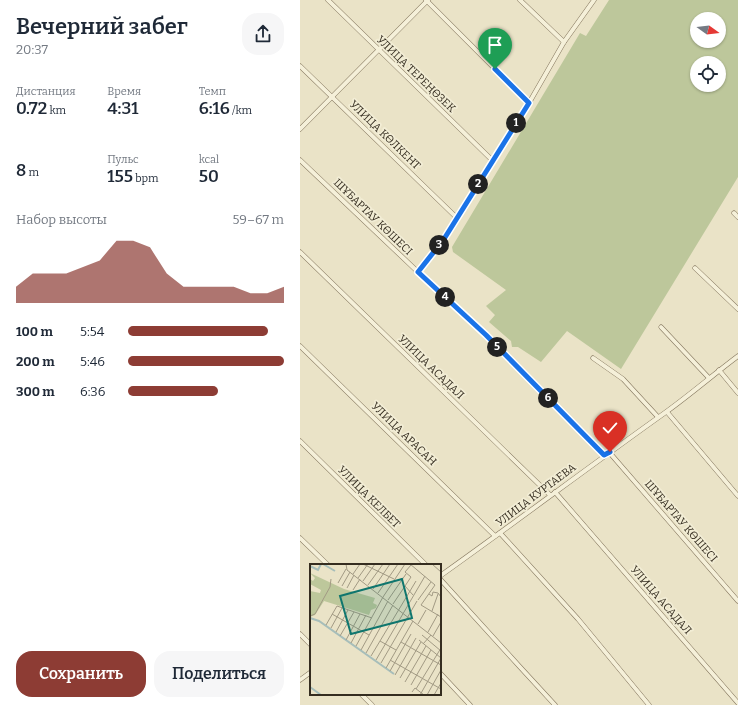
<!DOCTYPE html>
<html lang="ru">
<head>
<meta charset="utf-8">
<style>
	body { margin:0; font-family:Bitter,serif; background:#f6f6f7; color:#1f2937; height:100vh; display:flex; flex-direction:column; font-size:15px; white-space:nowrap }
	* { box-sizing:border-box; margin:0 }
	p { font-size:13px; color:#747a83 }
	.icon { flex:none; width:22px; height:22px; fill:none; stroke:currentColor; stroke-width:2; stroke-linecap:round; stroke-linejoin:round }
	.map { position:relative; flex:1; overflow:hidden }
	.drawer { display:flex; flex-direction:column; background:#fff; width:300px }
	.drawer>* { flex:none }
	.needle { width:26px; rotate:105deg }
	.tools { position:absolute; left:390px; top:12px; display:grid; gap:8px }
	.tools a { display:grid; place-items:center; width:36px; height:36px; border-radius:50%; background:#fff; box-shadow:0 1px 3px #0004; font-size:20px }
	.pin { position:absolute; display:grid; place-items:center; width:34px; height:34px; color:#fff; margin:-41px -17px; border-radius:50% 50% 50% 0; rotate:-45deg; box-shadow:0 0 4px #0007 }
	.pin .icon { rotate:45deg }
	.km { position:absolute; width:20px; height:20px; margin:-10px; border-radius:50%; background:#222; color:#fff; font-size:11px; line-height:20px; text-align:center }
	.round { display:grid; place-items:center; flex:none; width:42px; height:42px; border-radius:16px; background:#f6f6f7 }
	.head { display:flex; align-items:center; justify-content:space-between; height:68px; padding:0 16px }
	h1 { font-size:22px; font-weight:600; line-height:30px }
	.metrics { display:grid; grid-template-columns:repeat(3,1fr); gap:6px; height:68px; padding:4px 16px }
	.metrics div { display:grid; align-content:center }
	.metrics b { font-size:17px; font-weight:600 }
	.metrics small { font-size:11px; font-weight:400 }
	.metrics p { font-size:11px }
	.chart { height:112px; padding:8px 16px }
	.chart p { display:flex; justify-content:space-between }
	.chart svg { width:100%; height:72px; margin-top:4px; fill:#8d3c34; opacity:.7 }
	.action { display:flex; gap:8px; margin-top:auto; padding:8px 16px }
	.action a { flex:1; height:46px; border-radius:16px; background:#8d3c34; color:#fff; font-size:16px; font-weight:600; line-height:46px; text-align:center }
	.action a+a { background:#f6f6f7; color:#1f2937 }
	ul { padding:0 16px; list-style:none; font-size:13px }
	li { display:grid; grid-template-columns:64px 48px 1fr; align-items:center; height:30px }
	li i { height:10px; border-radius:5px; background:#8d3c34 }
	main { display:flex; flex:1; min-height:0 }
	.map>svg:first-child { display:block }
	.green { fill:#bdc79b; fill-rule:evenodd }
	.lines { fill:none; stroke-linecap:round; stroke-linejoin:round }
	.minor-casing { stroke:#84765e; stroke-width:5 }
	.minor { stroke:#f5f0d9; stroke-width:4 }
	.route-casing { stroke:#fff; stroke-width:8 }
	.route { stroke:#1a73e8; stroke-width:5 }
	.labels { text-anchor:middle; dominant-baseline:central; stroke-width:3.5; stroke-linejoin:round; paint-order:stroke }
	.street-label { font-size:11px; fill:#352d20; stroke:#f2edd5 }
	.inset-river { fill:none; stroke:#a7beba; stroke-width:2 }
	.inset-road { fill:none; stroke:#a29a84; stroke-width:1 }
	.view { fill:#0f766e; fill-opacity:0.15; stroke:#0f766e; stroke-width:2 }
	.inset-edge { fill:none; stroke:#352d20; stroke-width:2 }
</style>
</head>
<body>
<main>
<section class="drawer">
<div class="head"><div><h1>Вечерний забег</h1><p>20:37</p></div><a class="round"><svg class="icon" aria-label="share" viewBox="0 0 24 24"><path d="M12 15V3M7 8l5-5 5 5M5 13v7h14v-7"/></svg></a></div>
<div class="metrics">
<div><p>Дистанция</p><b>0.72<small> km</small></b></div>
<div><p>Время</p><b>4:31</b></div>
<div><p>Темп</p><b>6:16<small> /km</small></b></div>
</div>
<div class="metrics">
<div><b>8<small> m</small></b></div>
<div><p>Пульс</p><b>155<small> bpm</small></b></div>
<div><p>kcal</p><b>50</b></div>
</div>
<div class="chart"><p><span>Набор высоты</span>59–67 m</p>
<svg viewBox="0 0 160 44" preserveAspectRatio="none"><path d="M0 44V34L10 26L20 26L30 26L40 22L50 18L60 6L70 6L80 10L90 26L100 34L110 34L120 34L130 34L140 38L150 38L160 34V44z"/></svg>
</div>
<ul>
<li><b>100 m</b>5:54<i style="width:90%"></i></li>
<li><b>200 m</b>5:46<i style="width:100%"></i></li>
<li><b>300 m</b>6:36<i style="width:58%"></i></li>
</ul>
<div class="action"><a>Сохранить</a><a>Поделиться</a></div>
</section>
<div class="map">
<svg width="438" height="705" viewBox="0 0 438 705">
	<rect width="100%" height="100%" fill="#eae3c7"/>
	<path class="green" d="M309,0h129v177l-117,192 -54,-38 -26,31 -23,-15h-6l-1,-6 -22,-19 6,-7 -9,-9 20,-16 -53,-38 -1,-5 128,-214 6,3zM397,19h22v22h-22zM397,63h22v22h-22z"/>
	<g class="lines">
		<defs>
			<g id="minor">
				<polyline points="28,0 192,160"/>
				<polyline points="126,0 229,103"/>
				<polyline points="220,0 264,42"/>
				<polyline points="0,66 157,218"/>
				<polyline points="0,129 128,0"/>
				<polyline points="0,160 118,272 186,335 304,455"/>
				<polyline points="434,213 438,217"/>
				<polyline points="0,252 250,495"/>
				<polyline points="395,268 438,309"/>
				<polyline points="118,272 144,239 229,103 264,42 294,0"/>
				<polyline points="361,327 409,378"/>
				<polyline points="0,346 195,536"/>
				<polyline points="293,358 323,379 358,417"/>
				<polyline points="419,370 438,393"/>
				<polyline points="367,412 438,496"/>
				<polyline points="0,441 126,565"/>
				<polyline points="309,452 438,601"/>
				<polyline points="255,492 438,703"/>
				<polyline points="200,533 278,619 349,705"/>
				<polyline points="0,538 28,565"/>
				<path d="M140,576c76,-54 150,-110 226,-164 25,-18 48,-38 72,-56"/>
				<polyline points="140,579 220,667 255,705"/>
				<polyline points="0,634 11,645"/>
				<polyline points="140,673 170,705"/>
				<polyline points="0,680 11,672"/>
				<polyline points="61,694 72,705"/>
			</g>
		</defs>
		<use href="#minor" class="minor-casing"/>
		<use href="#minor" class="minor"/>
	</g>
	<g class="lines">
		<defs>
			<polyline id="route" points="195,69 229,103 144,239 118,272 186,335 304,455 310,452"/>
		</defs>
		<use href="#route" class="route-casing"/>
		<use href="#route" class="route"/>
	</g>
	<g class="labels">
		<g class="street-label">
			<text transform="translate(116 74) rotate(44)">УЛИЦА ТЕРЕҢӨЗЕК</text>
			<text transform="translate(85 135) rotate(44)">УЛИЦА КӨЛКЕНТ</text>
			<text transform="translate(73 217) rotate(44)">ШҰБАРТАУ КӨШЕСІ</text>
			<text transform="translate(131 367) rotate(44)">УЛИЦА АСАДАЛ</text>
			<text transform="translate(104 434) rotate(44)">УЛИЦА АРАСАН</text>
			<text transform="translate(236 495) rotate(-37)">УЛИЦА КУРТАЕВА</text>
			<text transform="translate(69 497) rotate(45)">УЛИЦА КЕЛБЕТ</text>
			<text transform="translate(381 521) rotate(49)">ШҰБАРТАУ КӨШЕСІ</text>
			<text transform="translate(361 600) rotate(49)">УЛИЦА АСАДАЛ</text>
		</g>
	</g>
	<g transform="translate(10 564)">
		<rect width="131" height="131" fill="#eae3c7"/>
		<path d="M0,9l34,16 31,9 -2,5 4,2 -1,3 -5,2 -2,5 -45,-14 -9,14 -5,2v-26l10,2 1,-3 -11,-6v-5l3,2 2,-3z" fill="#bdc79b"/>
		<path class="inset-river" d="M13,0l12,7M0,2l8,4 3,-6M0,54l9,3 75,53M0,123l11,8"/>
		<path class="inset-road" d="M36,0l1,6 94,73M53,0l31,15M100,0l25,21 -14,20 20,12M122,0l9,8M43,10l7,-10M48,14l10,-14M53,17l12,-17M28,19l8,-14M58,21l15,-21M32,22l8,-14M95,22l8,9M37,24l7,-13M63,25l17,-25M43,26l7,-11M68,29l20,-29M119,30l3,2 1,-4 5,1 3,4M73,33l22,-33M78,36l18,-26M108,36l13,-18M83,40l18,-27 -6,-5 6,-7M122,47l6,-17M22,50l37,21M0,52l5,-2 15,-27 1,-8M108,60l8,-14M16,61l11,-19 35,12M21,64l11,-20M26,68l12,-22M118,68l10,-18M112,71l19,16M30,72l14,-24M123,72l8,-14M36,76l14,-26M109,76l22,18M70,77l16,9M91,78l40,23M41,79l15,-28M113,80l8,-9M46,82l27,-49M51,86l27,-49M56,89l27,-48M61,92l45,-75M66,96l49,-84M80,96l51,29M71,99l36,-62M76,104l27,-47M80,107l21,-37M85,111l21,-37M90,114l21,-36M95,118l21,-36M101,121l20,-35M106,125l25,-41M102,128l3,-4 9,7M110,131l21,-37M117,131l14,-25M124,131l7,-12"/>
		<path class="view" d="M92,15l10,39 -61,16 -11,-38z"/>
		<rect width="131" height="131" class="inset-edge"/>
	</g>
</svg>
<div class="tools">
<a><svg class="needle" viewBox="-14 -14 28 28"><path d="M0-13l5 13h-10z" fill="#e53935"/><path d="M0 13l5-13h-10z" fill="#747a83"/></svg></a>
<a><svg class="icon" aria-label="locate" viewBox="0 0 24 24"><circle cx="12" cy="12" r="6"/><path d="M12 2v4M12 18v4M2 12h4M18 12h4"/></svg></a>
</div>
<div class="pin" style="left:195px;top:69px;background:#1e9e55"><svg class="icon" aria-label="arrive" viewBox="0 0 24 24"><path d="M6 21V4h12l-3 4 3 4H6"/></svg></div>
<div class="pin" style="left:310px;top:452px;background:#d93025"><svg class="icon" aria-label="check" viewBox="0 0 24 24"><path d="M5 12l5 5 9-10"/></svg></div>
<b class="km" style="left:216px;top:123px">1</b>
<b class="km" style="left:178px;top:184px">2</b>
<b class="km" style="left:139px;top:245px">3</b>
<b class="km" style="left:145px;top:297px">4</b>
<b class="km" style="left:197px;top:347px">5</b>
<b class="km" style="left:248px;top:398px">6</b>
</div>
</main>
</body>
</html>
